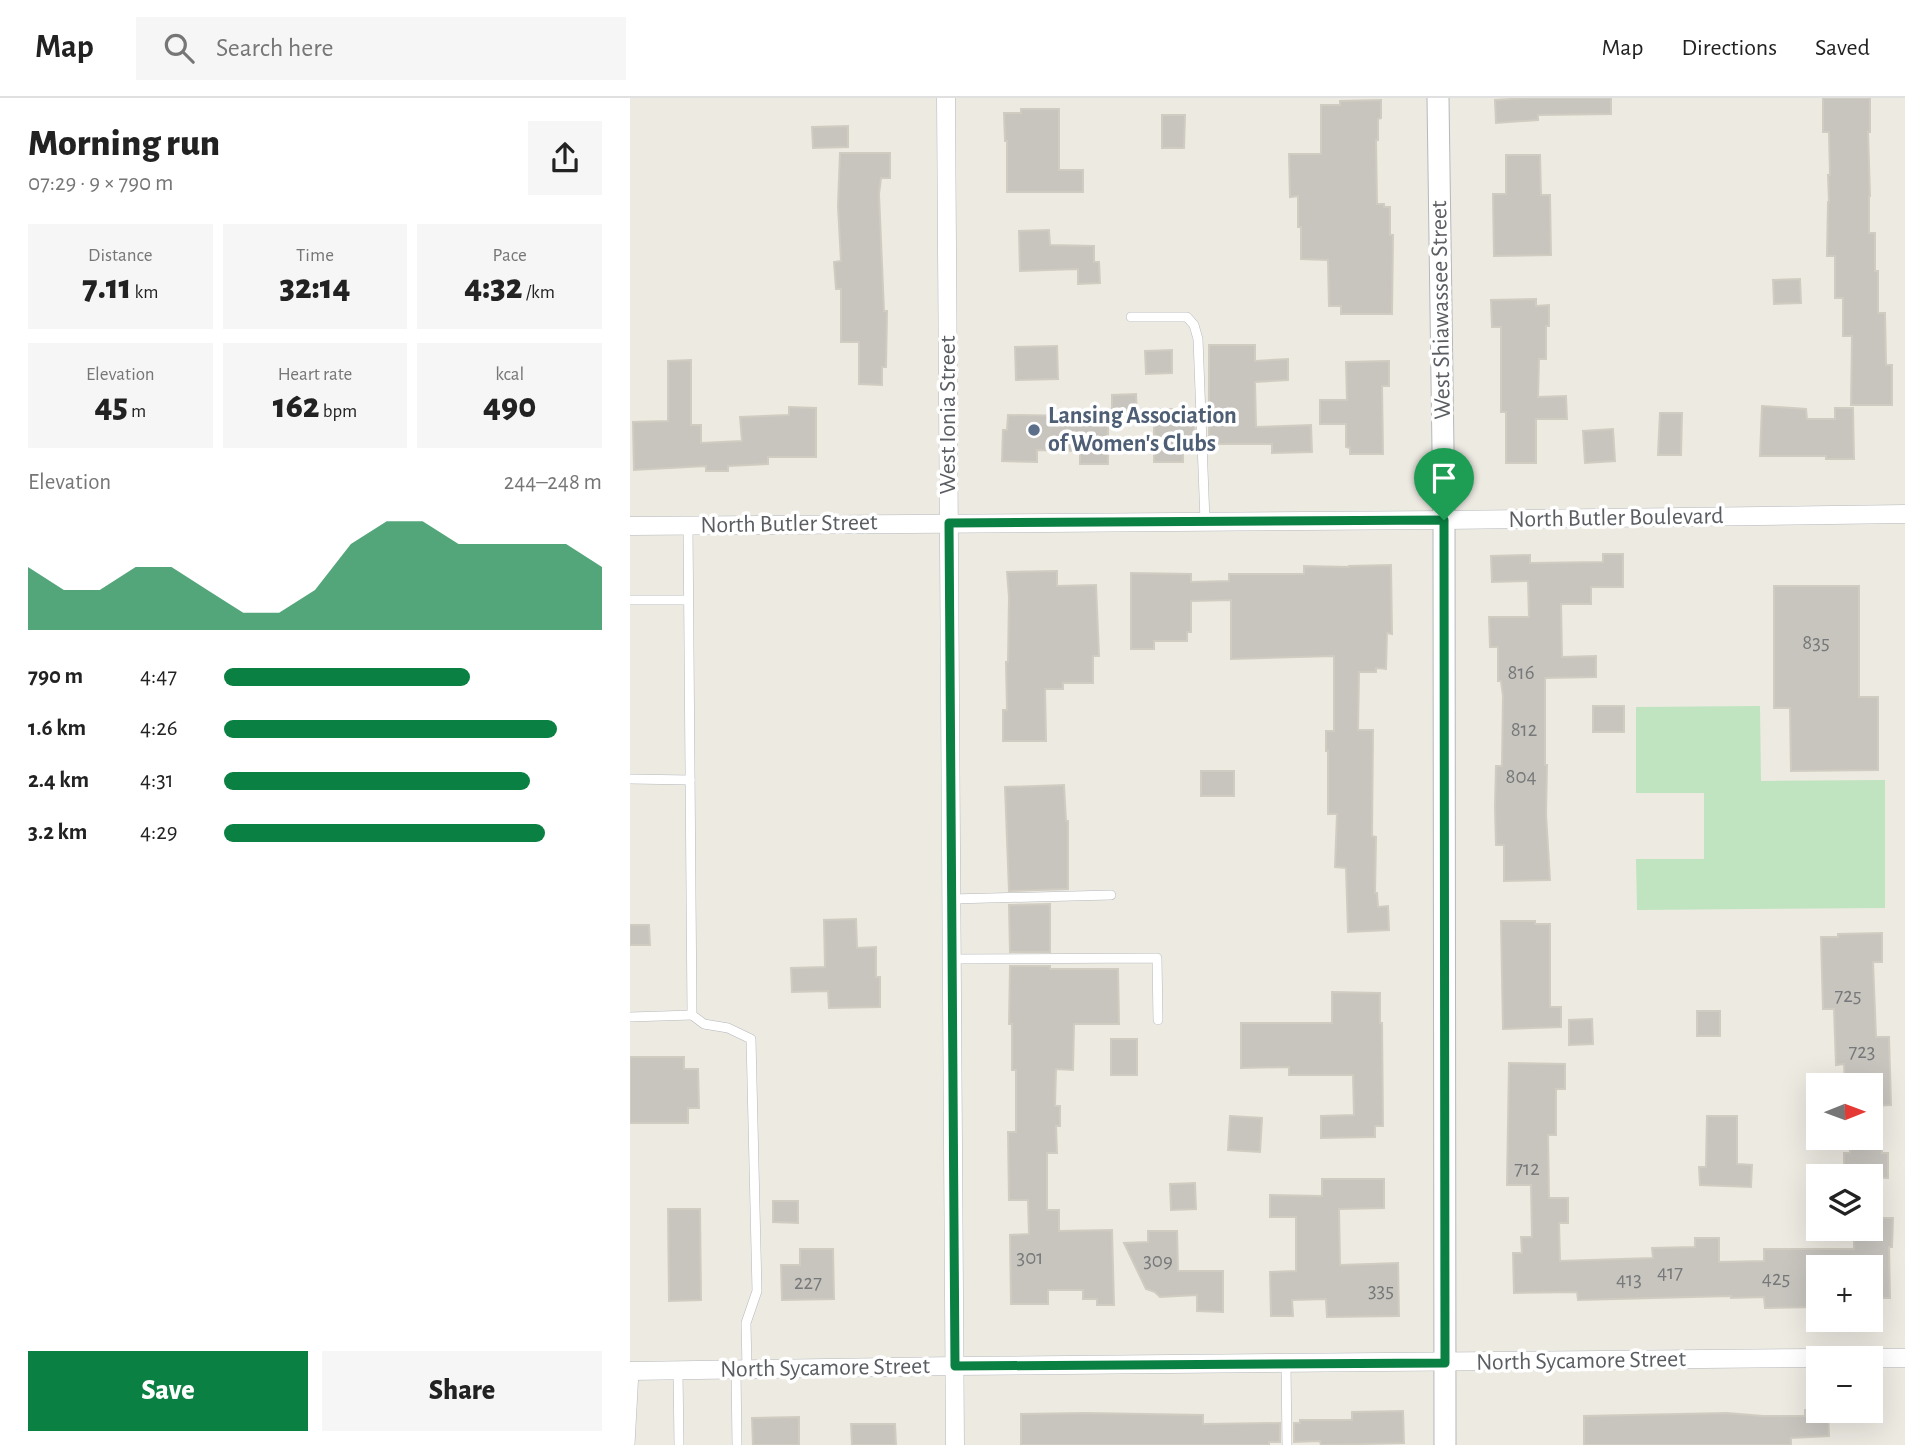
<!DOCTYPE html>
<html lang="en">
<head>
<meta charset="utf-8">
<style>
	body { margin:0; font-family:"Alegreya Sans",sans-serif; background:#f6f6f6; color:#222; height:100vh; display:flex; flex-direction:column; font-size:26px; white-space:nowrap }
	* { box-sizing:border-box; margin:0 }
	p { font-size:23px; color:#767676 }
	.icon { flex:none; width:38px; height:38px; fill:none; stroke:currentColor; stroke-width:2; stroke-linecap:round; stroke-linejoin:round }
	.map { position:relative; flex:1; overflow:hidden }
	.drawer { display:flex; flex-direction:column; background:#fff; width:630px }
	.drawer>* { flex:none }
	.needle { width:46px; rotate:89deg }
	.fabs { position:absolute; left:1176px; top:975px; display:grid; gap:14px }
	.fabs a { display:grid; place-items:center; width:77px; height:77px; border-radius:0px; background:#fff; box-shadow:0 7px 28px #0002; font-size:35px }
	.pin { position:absolute; display:grid; place-items:center; width:60px; height:60px; color:#fff; margin:-72px -30px; border-radius:50% 50% 50% 0; rotate:-45deg; box-shadow:0 0 7px #0007 }
	.pin .icon { rotate:45deg }
	.round { display:grid; place-items:center; flex:none; width:74px; height:74px; border-radius:0px; background:#f6f6f6 }
	.summary { display:flex; align-items:center; justify-content:space-between; height:119px; padding:0 28px }
	h1 { font-size:38px; font-weight:800; line-height:52px }
	.figures { display:grid; grid-template-columns:repeat(3,1fr); gap:10px; height:119px; padding:7px 28px }
	.figures div { display:grid; align-content:center; border-radius:0px; background:#f6f6f6; text-align:center }
	.figures b { font-size:35px; font-weight:800 }
	.figures small { font-size:19px; font-weight:400 }
	.figures p { font-size:19px }
	.chart { height:196px; padding:14px 28px }
	.chart p { display:flex; justify-content:space-between }
	.chart svg { width:100%; height:126px; margin-top:7px; fill:#0b8043; opacity:.7 }
	.button { display:flex; gap:14px; margin-top:auto; padding:14px 28px }
	.button a { flex:1; height:80px; border-radius:0px; background:#0b8043; color:#fff; font-size:28px; font-weight:800; line-height:80px; text-align:center }
	.button a+a { background:#f6f6f6; color:#222 }
	ul { padding:0 28px; list-style:none; font-size:23px }
	li { display:grid; grid-template-columns:112px 84px 1fr; align-items:center; height:52px }
	li i { height:18px; border-radius:9px; background:#0b8043 }
	header { display:flex; align-items:center; gap:42px; box-sizing:border-box; height:98px; padding:0 35px; background:#fff; border-bottom:2px solid #e0e0e0 }
	header strong { font-size:33px }
	nav { display:flex; gap:38px; margin-inline-start:auto; font-size:24px }
	.search { width:490px; height:63px; background:#f6f6f6; display:flex; align-items:center; gap:18px; box-sizing:border-box; padding:0 24px; border-radius:0px; color:#767676; font-size:26px }
	main { display:flex; flex:1; min-height:0 }
	.map>svg:first-child { display:block }
	.green { fill:#c0e4bf }
	.building { fill:#c8c5bf; stroke:#d1ccc1; stroke-width:2 }
	.lines { fill:none; stroke-linecap:round; stroke-linejoin:round }
	.service-casing { stroke:#b5b8bc; stroke-width:10 }
	.minor-casing { stroke:#b5b8bc; stroke-width:19 }
	.tertiary-casing { stroke:#b5b8bc; stroke-width:23 }
	.service { stroke:#fff; stroke-width:9 }
	.minor { stroke:#fff; stroke-width:18 }
	.tertiary { stroke:#fff; stroke-width:21 }
	.route-casing { stroke:#fff; stroke-width:14 }
	.route { stroke:#0b8043; stroke-width:9 }
	.service-dot { fill:#5c6f8a; stroke:#fff; stroke-width:2.5 }
	.labels { text-anchor:middle; dominant-baseline:central; stroke-width:7; stroke-linejoin:round; paint-order:stroke }
	.number-label { font-size:21px; fill:#767879 }
	.street-label { font-size:24px; fill:#5a5e62; stroke:#fff }
	.service-label { font-size:24px; font-weight:bold; fill:#4e5e75; stroke:#fff; text-anchor:start }
</style>
</head>
<body>
<header>
<strong>Map</strong>
<div class="search"><svg class="icon" aria-label="search" viewBox="0 0 24 24"><circle cx="10" cy="10" r="6"/><path d="M15 15l6 6"/></svg>Search here</div>
<nav><a>Map</a><a>Directions</a><a>Saved</a></nav>
</header>
<main>
<section class="drawer">
<div class="summary"><div><h1>Morning run</h1><p>07:29 · 9 × 790 m</p></div><a class="round"><svg class="icon" aria-label="share" viewBox="0 0 24 24"><path d="M12 15V3M7 8l5-5 5 5M5 13v7h14v-7"/></svg></a></div>
<div class="figures">
<div><p>Distance</p><b>7.11<small> km</small></b></div>
<div><p>Time</p><b>32:14</b></div>
<div><p>Pace</p><b>4:32<small> /km</small></b></div>
</div>
<div class="figures">
<div><p>Elevation</p><b>45<small> m</small></b></div>
<div><p>Heart rate</p><b>162<small> bpm</small></b></div>
<div><p>kcal</p><b>490</b></div>
</div>
<div class="chart"><p><span>Elevation</span>244–248 m</p>
<svg viewBox="0 0 160 44" preserveAspectRatio="none"><path d="M0 44V22L10 30L20 30L30 22L40 22L50 30L60 38L70 38L80 30L90 14L100 6L110 6L120 14L130 14L140 14L150 14L160 22V44z"/></svg>
</div>
<ul>
<li><b>790 m</b>4:47<i style="width:65%"></i></li>
<li><b>1.6 km</b>4:26<i style="width:88%"></i></li>
<li><b>2.4 km</b>4:31<i style="width:81%"></i></li>
<li><b>3.2 km</b>4:29<i style="width:85%"></i></li>
</ul>
<div class="button"><a>Save</a><a>Share</a></div>
</section>
<div class="map">
<svg width="1275" height="1347" viewBox="0 0 1275 1347">
	<rect width="100%" height="100%" fill="#edeae2"/>
	<polygon class="green" points="1130,608 1131,683 1255,682 1255,810 1007,812 1006,761 1074,761 1074,695 1006,695 1006,609"/>
	<g class="building">
		<polygon points="898,0 981,0 981,16 908,17 908,22 866,25 865,2"/>
		<polygon points="1193,0 1240,0 1240,34 1238,34 1240,98 1239,98 1239,135 1245,135 1245,173 1248,173 1248,215 1255,215 1256,267 1262,267 1262,307 1221,307 1222,238 1213,238 1213,200 1205,200 1205,158 1197,158 1198,104 1199,104 1198,77 1200,77 1199,34 1193,34"/>
		<polygon points="751,2 751,20 748,21 748,42 746,42 747,106 754,106 754,109 760,109 760,137 763,137 762,216 711,216 711,208 699,208 698,162 671,161 671,129 668,129 668,98 660,99 659,56 691,56 691,7 710,7 710,3"/>
		<polygon points="391,11 429,11 429,72 453,72 453,94 377,94 377,43 375,43 374,15 391,15"/>
		<polygon points="532,17 555,17 554,50 532,50"/>
		<polygon points="218,28 218,49 183,50 182,29"/>
		<polygon points="210,55 260,55 260,80 251,80 249,96 254,213 257,213 256,269 252,269 252,287 229,286 229,244 211,244 211,191 206,191 204,164 211,163 208,108"/>
		<polygon points="876,57 910,57 911,97 920,97 921,157 864,158 863,96 876,96"/>
		<polygon points="419,132 420,147 464,148 464,164 469,164 470,185 448,186 448,171 390,173 389,133"/>
		<polygon points="1170,181 1171,205 1144,206 1143,182"/>
		<polygon points="906,201 906,208 919,207 919,228 916,228 916,261 909,261 908,299 936,298 937,321 906,321 906,365 876,365 876,314 871,314 871,229 862,229 861,202"/>
		<polygon points="579,247 625,247 625,263 658,261 658,282 625,284 626,329 681,327 682,354 642,355 642,346 579,346"/>
		<polygon points="427,248 428,281 386,282 385,249"/>
		<polygon points="542,252 542,275 516,276 515,253"/>
		<polygon points="61,262 61,327 71,327 71,345 112,343 110,319 159,317 159,309 186,310 186,359 138,359 138,366 98,368 98,373 76,373 76,368 4,372 3,324 38,323 38,263"/>
		<polygon points="759,263 759,288 752,288 753,356 720,356 720,350 716,349 716,326 690,326 690,302 717,302 716,264"/>
		<polygon points="506,296 507,318 482,319 482,297"/>
		<polygon points="1132,308 1176,311 1177,321 1205,321 1205,310 1223,310 1224,361 1196,361 1196,358 1130,358"/>
		<polygon points="524,311 564,311 565,346 553,346 553,364 524,364"/>
		<polygon points="450,314 478,314 478,366 450,366 450,353 407,352 407,364 372,363 373,332 377,332 378,317 450,318"/>
		<polygon points="1030,315 1052,315 1051,357 1028,357"/>
		<polygon points="983,331 985,363 955,365 953,333"/>
		<polygon points="973,456 993,456 993,489 961,489 961,506 931,506 932,559 966,558 966,579 915,580 915,667 917,667 916,716 920,782 874,783 874,747 866,747 865,709 866,668 872,668 873,598 871,583 868,583 868,549 860,549 859,519 899,519 898,483 862,484 861,458 900,457 900,465 973,464"/>
		<polygon points="761,467 762,536 757,535 756,571 746,570 746,574 729,574 728,632 743,632 742,738 746,739 745,795 747,795 748,809 758,808 759,832 718,834 716,770 705,769 707,716 698,716 698,653 696,653 696,633 704,633 704,558 601,561 601,502 561,503 561,534 557,534 557,543 524,543 524,551 501,551 501,475 561,476 561,484 599,483 599,476 674,476 674,468 719,469 719,468"/>
		<polygon points="427,473 427,488 466,487 469,558 463,558 463,585 433,585 433,591 415,591 416,643 373,643 373,612 377,612 376,564 378,564 379,499 377,474"/>
		<polygon points="1144,488 1229,488 1229,599 1248,599 1248,672 1161,673 1160,610 1144,610"/>
		<rect x="963" y="608" width="31" height="26"/>
		<rect x="571" y="673" width="33" height="25"/>
		<polygon points="434,687 436,723 438,723 438,791 379,793 375,689"/>
		<polygon points="420,806 420,854 380,854 379,807"/>
		<polygon points="226,821 227,850 246,849 246,879 250,879 250,909 199,910 198,893 162,894 161,870 195,869 194,822"/>
		<polygon points="871,823 905,823 905,826 920,826 920,909 931,909 931,929 873,931"/>
		<polygon points="0,827 19,827 20,847 0,847"/>
		<polygon points="1252,835 1252,864 1243,864 1246,939 1259,939 1261,1007 1241,1008 1241,987 1215,987 1214,966 1206,967 1204,911 1193,911 1191,839 1208,839 1208,836"/>
		<polygon points="380,868 420,868 420,871 488,871 489,926 444,926 443,972 426,971 425,1008 430,1008 430,1028 426,1028 427,1055 417,1055 417,1112 429,1112 429,1133 482,1132 484,1207 467,1207 467,1201 453,1201 453,1192 418,1192 418,1206 381,1206 380,1137 399,1136 398,1102 379,1102 378,1034 386,1034 386,972 382,972 382,926 379,926"/>
		<polygon points="702,894 750,895 750,925 752,925 753,1028 745,1028 745,1039 691,1040 691,1018 724,1017 723,977 659,977 659,969 611,970 611,925 702,925"/>
		<rect x="1067" y="913" width="23" height="25"/>
		<polygon points="962,921 963,946 939,947 939,922"/>
		<rect x="481" y="941" width="26" height="36"/>
		<polygon points="0,959 54,959 54,971 68,971 69,1010 58,1010 58,1025 0,1025"/>
		<polygon points="879,965 935,966 935,991 926,991 926,1037 918,1037 919,1100 938,1100 938,1125 929,1125 930,1163 1023,1160 1022,1150 1065,1149 1065,1140 1089,1140 1089,1164 1134,1163 1134,1151 1224,1151 1224,1130 1241,1130 1241,1120 1263,1120 1262,1149 1259,1149 1260,1200 1241,1200 1241,1169 1188,1169 1188,1209 1135,1210 1134,1199 1101,1200 1101,1198 948,1202 947,1194 884,1195 883,1155 892,1155 891,1139 902,1139 901,1087 877,1087"/>
		<polygon points="600,1018 632,1020 630,1054 598,1052"/>
		<polygon points="1077,1018 1107,1018 1107,1066 1122,1067 1121,1089 1070,1087 1069,1069 1076,1069"/>
		<polygon points="1220,1040 1252,1040 1252,1055 1258,1055 1258,1080 1214,1078 1214,1055 1220,1055"/>
		<polygon points="692,1081 754,1081 754,1110 709,1111 710,1167 768,1165 769,1218 697,1219 696,1201 662,1202 663,1218 641,1218 640,1174 666,1173 666,1119 640,1119 640,1097 692,1098"/>
		<polygon points="565,1085 566,1111 541,1112 540,1086"/>
		<polygon points="143,1103 168,1103 168,1125 143,1124"/>
		<polygon points="38,1111 70,1111 71,1202 39,1203"/>
		<polygon points="518,1133 547,1133 548,1173 593,1173 593,1214 567,1213 567,1197 530,1199 525,1194 516,1191 494,1145 518,1144"/>
		<polygon points="170,1151 203,1151 204,1201 152,1202 151,1167 170,1167"/>
		<polygon points="1175,1312 1198,1312 1199,1338 1161,1340 1161,1347 954,1347 954,1318 1097,1315 1133,1318 1175,1318"/>
		<polygon points="773,1313 774,1345 691,1347 690,1343 664,1344 664,1325 670,1325 670,1322 722,1322 722,1314"/>
		<polygon points="455,1315 573,1317 573,1326 650,1325 650,1344 639,1344 639,1347 391,1347 391,1316"/>
		<polygon points="169,1319 169,1347 123,1347 122,1320"/>
		<polygon points="221,1326 265,1326 266,1347 222,1347"/>
	</g>
	<g class="lines">
		<defs>
			<g id="service">
				<polyline points="501,219 557,219 564,227 568,241 575,423"/>
				<polyline points="58,427 62,917 74,926 98,930 121,941 127,1193 116,1225 117,1271"/>
				<polyline points="0,502 58,502"/>
				<polyline points="0,681 60,682"/>
				<polyline points="322,801 481,797"/>
				<polyline points="322,861 527,860 528,922"/>
				<polyline points="0,919 62,917"/>
				<polyline points="656,1266 657,1347"/>
				<polyline points="106,1272 107,1347"/>
				<polyline points="48,1273 49,1347"/>
				<polyline points="0,1347 4,1273"/>
			</g>
			<g id="minor">
				<polyline points="316,0 325,1347"/>
				<polyline points="0,428 814,422 1275,416"/>
				<polyline points="1233,1260 1275,1260"/>
				<polyline points="0,1273 325,1268 1188,1260"/>
			</g>
			<polyline id="tertiary" points="808,0 814,422 815,1347"/>
		</defs>
		<use href="#service" class="service-casing"/>
		<use href="#minor" class="minor-casing"/>
		<use href="#tertiary" class="tertiary-casing"/>
		<use href="#service" class="service"/>
		<use href="#minor" class="minor"/>
		<use href="#tertiary" class="tertiary"/>
	</g>
	<g class="lines">
		<defs>
			<polygon id="route" points="814,422 815,1265 325,1268 319,425"/>
		</defs>
		<use href="#route" class="route-casing"/>
		<use href="#route" class="route"/>
	</g>
	<circle class="service-dot" cx="404" cy="332" r="7"/>
	<g class="labels">
		<g class="number-label">
			<text x="1186" y="544">835</text>
			<text x="891" y="574">816</text>
			<text x="894" y="631">812</text>
			<text x="891" y="678">804</text>
			<text x="1218" y="897">725</text>
			<text x="1232" y="953">723</text>
			<text x="897" y="1070">712</text>
			<text x="400" y="1159">301</text>
			<text x="528" y="1162">309</text>
			<text x="1040" y="1174">417</text>
			<text x="1146" y="1180">425</text>
			<text x="999" y="1181">413</text>
			<text x="178" y="1184">227</text>
			<text x="751" y="1192">335</text>
		</g>
		<g class="street-label">
			<text transform="translate(811 212) rotate(-91)">West Shiawassee Street</text>
			<text transform="translate(318 317) rotate(-90)">West Ionia Street</text>
			<text transform="translate(986 420) rotate(-1)">North Butler Boulevard</text>
			<text transform="translate(159 426) rotate(-1)">North Butler Street</text>
			<text transform="translate(951 1263) rotate(-1)">North Sycamore Street</text>
			<text transform="translate(195 1270) rotate(-1)">North Sycamore Street</text>
		</g>
		<g class="service-label">
			<text x="418" y="318">Lansing Association<tspan x="418" dy="28">of Women's Clubs</tspan></text>
		</g>
	</g>
</svg>
<div class="fabs">
<a><svg class="needle" viewBox="-14 -14 28 28"><path d="M0-13l5 13h-10z" fill="#e53935"/><path d="M0 13l5-13h-10z" fill="#767676"/></svg></a>
<a><svg class="icon" aria-label="layers" viewBox="0 0 24 24"><path d="M12 4l9 5-9 5-9-5zM3 14l9 5 9-5"/></svg></a>
<a>+</a>
<a>−</a>
</div>
<div class="pin" style="left:814px;top:422px;background:#1e9e55"><svg class="icon" aria-label="arrive" viewBox="0 0 24 24"><path d="M6 21V4h12l-3 4 3 4H6"/></svg></div>
</div>
</main>
</body>
</html>
